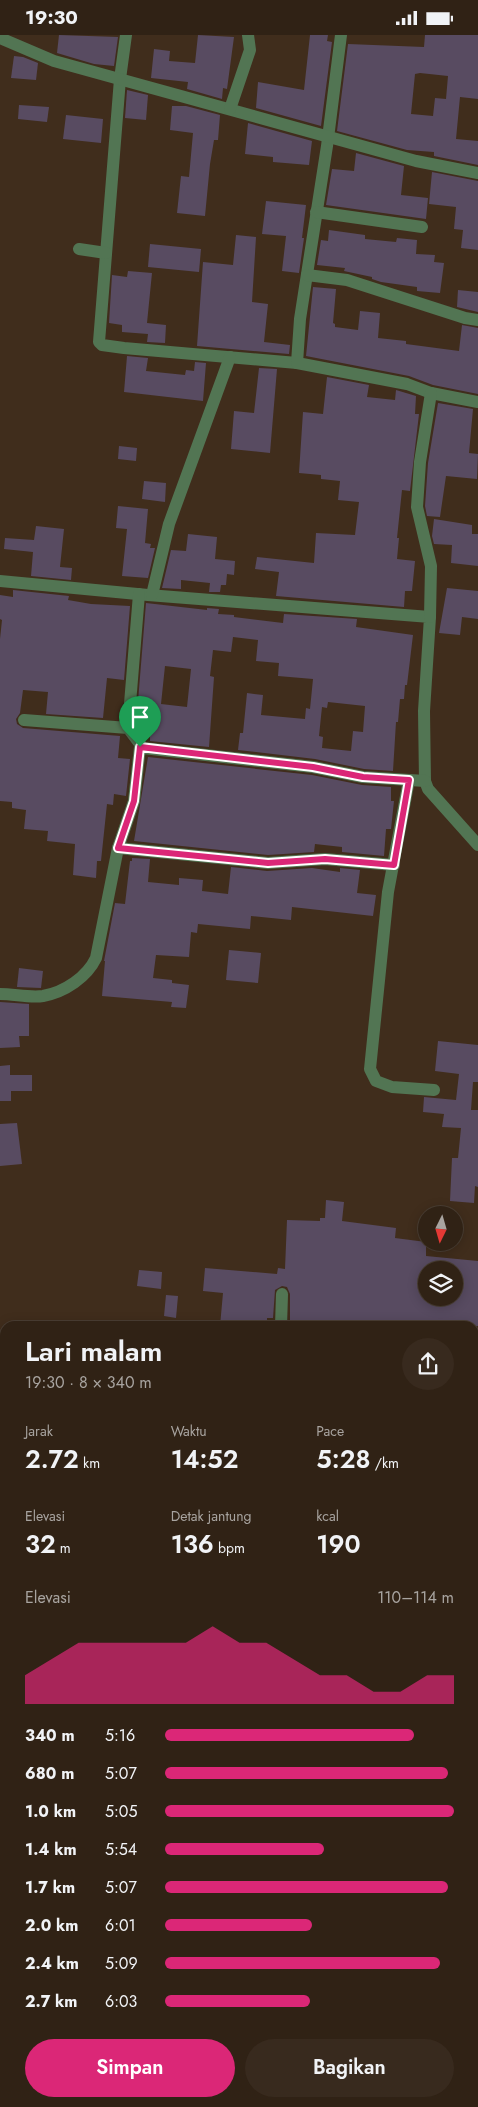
<!DOCTYPE html>
<html lang="id">
<head>
<meta charset="utf-8">
<style>
	body { margin:0; font-family:Jost,sans-serif; background:#382a1e; color:#f1f3f6; height:100vh; display:flex; flex-direction:column; font-size:19px; white-space:nowrap }
	* { box-sizing:border-box; margin:0 }
	p { font-size:16px; color:#a8a4a0 }
	.icon { flex:none; width:28px; height:28px; fill:none; stroke:currentColor; stroke-width:2; stroke-linecap:round; stroke-linejoin:round }
	.map { position:relative; flex:1; overflow:hidden }
	.sheet { position:absolute; left:0px; top:1286px; width:479px; height:786px; display:flex; flex-direction:column; background:#302215; border-radius:15px 15px 0 0; box-shadow:0 2px 12px #0003,0 0 0 1px #4b3f34 }
	.sheet>* { flex:none }
	.needle { width:32px; rotate:185deg }
	.buttons { position:absolute; left:418px; top:1171px; display:grid; gap:10px }
	.buttons a { display:grid; place-items:center; width:45px; height:45px; border-radius:50%; background:#302215; box-shadow:0 2px 12px #0003,0 0 0 1px #4b3f34; font-size:25px }
	.pin { position:absolute; display:grid; place-items:center; width:42px; height:42px; color:#fff; margin:-51px -21px; border-radius:50% 50% 50% 0; rotate:-45deg; box-shadow:0 0 5px #0007 }
	.pin .icon { rotate:45deg }
	.round { display:grid; place-items:center; flex:none; width:52px; height:52px; border-radius:26px; background:#382a1e }
	.head { display:flex; align-items:center; justify-content:space-between; height:85px; padding:0 25px }
	h1 { font-size:28px; font-weight:600; line-height:38px }
	.figures { display:grid; grid-template-columns:repeat(3,1fr); gap:8px; height:85px; padding:5px 25px }
	.figures div { display:grid; align-content:center }
	.figures b { font-size:25px; font-weight:600 }
	.figures small { font-size:14px; font-weight:400 }
	.figures p { font-size:14px }
	.chart { height:140px; padding:10px 25px }
	.chart p { display:flex; justify-content:space-between }
	.chart svg { width:100%; height:90px; margin-top:5px; fill:#db2777; opacity:.7 }
	.cta { display:flex; gap:10px; margin-top:auto; padding:10px 25px }
	.cta a { flex:1; height:58px; border-radius:30px; background:#db2777; color:#fff; font-size:20px; font-weight:600; line-height:58px; text-align:center }
	.cta a+a { background:#382a1e; color:#f1f3f6 }
	ul { padding:0 25px; list-style:none; font-size:16px }
	li { display:grid; grid-template-columns:80px 60px 1fr; align-items:center; height:38px }
	li i { height:12px; border-radius:6px; background:#db2777 }
	.status { display:flex; justify-content:space-between; align-items:center; height:35px; padding:0 25px; background:#302215; direction:ltr }
	.status svg { height:14px; fill:currentColor }
	.map>svg:first-child { display:block }
	.lines { fill:none; stroke-linecap:round; stroke-linejoin:round }
	.river { stroke:#264774; stroke-width:26 }
	.building { fill:#584b61; fill-rule:evenodd }
	.minor { stroke:#527553; stroke-width:12 }
	.highway { stroke:#78d17c; stroke-width:15 }
	.route-casing { stroke:#fff; stroke-width:10 }
	.route { stroke:#db2777; stroke-width:6 }
</style>
</head>
<body>
<div class="status"><b>19:30</b><svg viewBox="0 0 49 12"><path d="M0 12V9h3v3zM5 12V6h3v6zM10 12V3h3v9zM15 12V0h3v12zM26 1h20v11H26zM47 4h2v5h-2z"/></svg></div>
<div class="map">
<svg width="478" height="2072" viewBox="0 0 478 2072">
	<rect width="100%" height="100%" fill="#402d1c"/>
	<g class="lines">
		<g class="river">
			<polyline points="474,1804 478,1802"/>
			<polyline points="474,1959 478,1961"/>
		</g>
	</g>
	<g class="building">
		<polygon points="59,0 118,2 114,31 94,29 57,18"/>
		<polygon points="198,0 234,2 227,54 223,53 222,64 187,54 188,47 151,43 154,14 170,16 169,26 195,28"/>
		<polygon points="310,0 328,0 327,6 332,7 321,91 256,73 258,47 304,55"/>
		<path d="M425,0h53v64l-18,-2 -4,42 22,2v24l-44,-9v-4l-27,-2 -70,-19 11,-87 76,3zM420,38l28,3 -2,23 -11,-1 -2,18 -22,-2 4,-40z"/>
		<polygon points="14,21 23,22 38,28 36,45 11,43"/>
		<polygon points="127,55 148,60 146,85 125,83"/>
		<polygon points="19,70 49,72 47,87 18,84"/>
		<polygon points="172,71 186,71 220,80 218,105 214,105 210,129 205,181 177,178 181,141 189,142 193,98 170,95"/>
		<polygon points="66,80 103,84 101,108 63,104"/>
		<polygon points="248,88 312,106 309,130 273,127 273,122 245,119"/>
		<polygon points="356,118 404,131 401,160 428,163 426,184 326,170 332,134 354,136"/>
		<polygon points="432,137 478,146 478,215 461,213 463,195 454,194 456,172 429,169"/>
		<polygon points="266,166 306,170 302,203 304,203 299,238 282,236 286,201 262,199"/>
		<polygon points="329,195 365,200 365,204 396,207 397,203 417,205 416,219 435,220 434,227 444,228 440,258 417,256 417,252 381,247 372,244 372,242 344,236 345,233 317,230 321,205 328,206"/>
		<polygon points="236,200 256,202 252,267 268,269 264,307 290,310 289,319 197,311 203,227 233,230"/>
		<polygon points="150,209 201,214 199,237 148,232"/>
		<polygon points="128,236 152,238 147,288 166,290 165,308 147,307 148,299 122,297 122,290 109,288 112,240 127,242"/>
		<polygon points="313,252 336,254 333,288 335,289 335,292 358,295 360,276 380,278 378,303 406,306 406,309 459,316 462,290 478,293 478,359 433,350 409,341 306,321"/>
		<polygon points="458,255 478,257 478,277 457,272"/>
		<polygon points="127,321 148,323 146,336 185,340 186,335 194,336 195,327 206,328 203,366 124,357"/>
		<polygon points="259,333 277,334 270,418 231,414 234,376 254,378"/>
		<polygon points="327,342 369,350 367,362 395,365 396,355 416,361 415,379 419,379 410,456 402,455 397,503 399,503 397,524 415,526 412,556 405,556 404,572 276,561 279,537 255,534 257,522 314,528 316,498 355,500 359,467 338,465 340,446 321,444 321,440 299,438 303,377 323,379"/>
		<polygon points="438,368 473,374 469,418 478,419 477,444 446,441 440,482 427,481 425,471 428,428"/>
		<polygon points="119,411 137,413 136,426 118,424"/>
		<polygon points="144,446 166,448 165,467 142,464"/>
		<polygon points="118,471 148,474 145,508 151,509 150,513 155,513 148,543 122,541 127,494 116,493"/>
		<polygon points="434,484 472,490 472,499 478,499 478,531 451,528 452,510 434,509 432,501"/>
		<polygon points="36,491 64,494 60,532 72,533 71,545 31,541 33,517 4,514 5,503 34,505"/>
		<polygon points="188,499 217,502 215,524 235,526 234,540 227,539 226,550 221,550 220,557 209,557 210,548 181,545 181,554 162,553 171,515 186,516"/>
		<polygon points="447,553 478,556 478,584 462,582 460,600 439,598"/>
		<polygon points="13,555 69,561 68,565 91,569 130,571 124,645 107,643 103,683 46,679 48,657 23,655 20,678 16,684 17,689 23,693 120,701 118,723 130,724 126,761 114,759 113,770 107,769 101,826 97,826 96,843 73,840 75,809 47,806 48,796 24,794 26,775 12,773 12,767 0,766 0,604 2,585 0,584 0,560 13,562"/>
		<path d="M146,568l61,7v-2l12,1 -1,5 16,1v2l49,6 1,-9 73,5 -1,8 57,8 -6,50h-2l-1,14h-4l-2,23h-2l-3,49 -29,-2 -49,-10 -77,-9 2,-17h3l4,-40 16,2 -2,20 44,4 1,-11 4,1 3,-30 -35,-3 1,-13 -23,-2 2,-21 -25,-3 -2,15 -18,-2 -3,26 4,1 -5,70 -59,-6v-6l-7,-1 -7,-8zM165,631l26,3 -4,38 -26,-3zM328,667l37,4 -2,26 -10,-1 -2,20 -29,-3 1,-11 -4,-1 3,-29 5,1z"/>
		<polygon points="148,722 312,740 362,750 391,752 391,766 394,766 391,794 386,794 384,821 342,817 342,812 315,809 314,817 268,820 134,806"/>
		<polygon points="132,823 150,824 148,847 179,850 179,843 203,845 202,856 228,859 231,832 267,836 312,833 340,837 340,833 360,835 357,858 376,860 373,881 292,872 291,885 251,881 250,894 198,889 197,898 191,897 189,922 156,920 153,943 172,945 172,948 189,950 186,973 171,972 172,967 102,961 105,926 104,926 115,868 125,869 130,826 132,826"/>
		<polygon points="229,915 261,918 258,948 226,945"/>
		<polygon points="19,933 43,936 41,953 17,952"/>
		<polygon points="0,967 29,969 29,1001 19,1001 20,1012 0,1013"/>
		<polygon points="438,1006 478,1010 478,1047 473,1047 471,1075 478,1075 478,1152 475,1151 474,1168 450,1166 452,1123 458,1123 461,1093 442,1092 444,1079 423,1077 424,1062 456,1065 459,1039 435,1036"/>
		<polygon points="10,1030 10,1040 32,1040 32,1056 11,1056 11,1066 0,1066 0,1031"/>
		<polygon points="17,1088 22,1129 0,1131 0,1089"/>
		<path d="M326,1165l18,2 -2,19 54,7 -1,10 31,4v14l52,5v65h-101l1,-2 -29,-2v3l-19,-2 -1,3h-39v-32l-3,-7 -5,-1 -7,4 -2,28h-6v8h-47l3,-33 -20,-2 2,-23 72,6 1,-6 7,1 2,-49 33,1v-3h5zM426,1235h28v27h-28z"/>
		<polygon points="139,1235 162,1237 161,1254 137,1251"/>
		<polygon points="166,1260 178,1261 176,1283 164,1281"/>
	</g>
	<g class="lines">
		<g class="minor">
			<polyline points="126,0 120,44 99,307 102,310 124,313 297,328"/>
			<polyline points="341,0 327,111 300,284 297,328 407,349 431,358 478,367"/>
			<polyline points="0,3 54,26 416,126 478,138"/>
			<polyline points="230,74 250,15 248,0"/>
			<polyline points="316,177 422,192"/>
			<polyline points="79,214 106,218"/>
			<polyline points="307,240 347,245 465,283 478,285"/>
			<polyline points="0,546 148,560 430,582 424,676 425,746 428,754 478,810"/>
			<polyline points="152,560 169,489 230,322"/>
			<polyline points="430,582 431,531 417,472 420,427 431,358"/>
			<polyline points="24,685 128,693 143,713 313,732 363,742 425,746"/>
			<polyline points="128,693 139,559"/>
			<polyline points="409,745 388,857 370,1034 376,1046 392,1052 434,1055"/>
			<polyline points="118,813 268,828 325,824 394,830"/>
			<path d="M0,959c14,0 30,4 43,2 22,-4 44,-19 53,-38l22,-110 16,-47 6,-54"/>
			<polyline points="281,1291 282,1259"/>
			<polyline points="474,1328 478,1331"/>
			<polyline points="474,1382 478,1370"/>
			<polyline points="0,1437 5,1437"/>
			<polyline points="474,1478 478,1479"/>
			<polyline points="374,2068 375,2068"/>
			<polyline points="31,2072 32,2068"/>
			<polyline points="175,2072 177,2068"/>
		</g>
		<g class="highway">
			<polyline points="0,1666 5,1666"/>
			<polyline points="474,1674 478,1675"/>
		</g>
	</g>
	<g class="lines">
		<defs>
			<polygon id="route" points="140,712 313,732 363,742 409,745 394,830 325,824 268,828 118,813 134,766"/>
		</defs>
		<use href="#route" class="route-casing"/>
		<use href="#route" class="route"/>
	</g>
</svg>
<div class="buttons">
<a><svg class="needle" viewBox="-14 -14 28 28"><path d="M0-13l5 13h-10z" fill="#e53935"/><path d="M0 13l5-13h-10z" fill="#a8a4a0"/></svg></a>
<a><svg class="icon" aria-label="layers" viewBox="0 0 24 24"><path d="M12 4l9 5-9 5-9-5zM3 14l9 5 9-5"/></svg></a>
</div>
<div class="pin" style="left:140px;top:712px;background:#1e9e55"><svg class="icon" aria-label="arrive" viewBox="0 0 24 24"><path d="M6 21V4h12l-3 4 3 4H6"/></svg></div>
<section class="sheet">
<div class="head"><div><h1>Lari malam</h1><p>19:30 · 8 × 340 m</p></div><a class="round"><svg class="icon" aria-label="share" viewBox="0 0 24 24"><path d="M12 15V3M7 8l5-5 5 5M5 13v7h14v-7"/></svg></a></div>
<div class="figures">
<div><p>Jarak</p><b>2.72<small> km</small></b></div>
<div><p>Waktu</p><b>14:52</b></div>
<div><p>Pace</p><b>5:28<small> /km</small></b></div>
</div>
<div class="figures">
<div><p>Elevasi</p><b>32<small> m</small></b></div>
<div><p>Detak jantung</p><b>136<small> bpm</small></b></div>
<div><p>kcal</p><b>190</b></div>
</div>
<div class="chart"><p><span>Elevasi</span>110–114 m</p>
<svg viewBox="0 0 160 44" preserveAspectRatio="none"><path d="M0 44V30L10 22L20 14L30 14L40 14L50 14L60 14L70 6L80 14L90 14L100 22L110 30L120 30L130 38L140 38L150 30L160 30V44z"/></svg>
</div>
<ul>
<li><b>340 m</b>5:16<i style="width:86%"></i></li>
<li><b>680 m</b>5:07<i style="width:98%"></i></li>
<li><b>1.0 km</b>5:05<i style="width:100%"></i></li>
<li><b>1.4 km</b>5:54<i style="width:55%"></i></li>
<li><b>1.7 km</b>5:07<i style="width:98%"></i></li>
<li><b>2.0 km</b>6:01<i style="width:51%"></i></li>
<li><b>2.4 km</b>5:09<i style="width:95%"></i></li>
<li><b>2.7 km</b>6:03<i style="width:50%"></i></li>
</ul>
<div class="cta"><a>Simpan</a><a>Bagikan</a></div>
</section>
</div>
</body>
</html>
